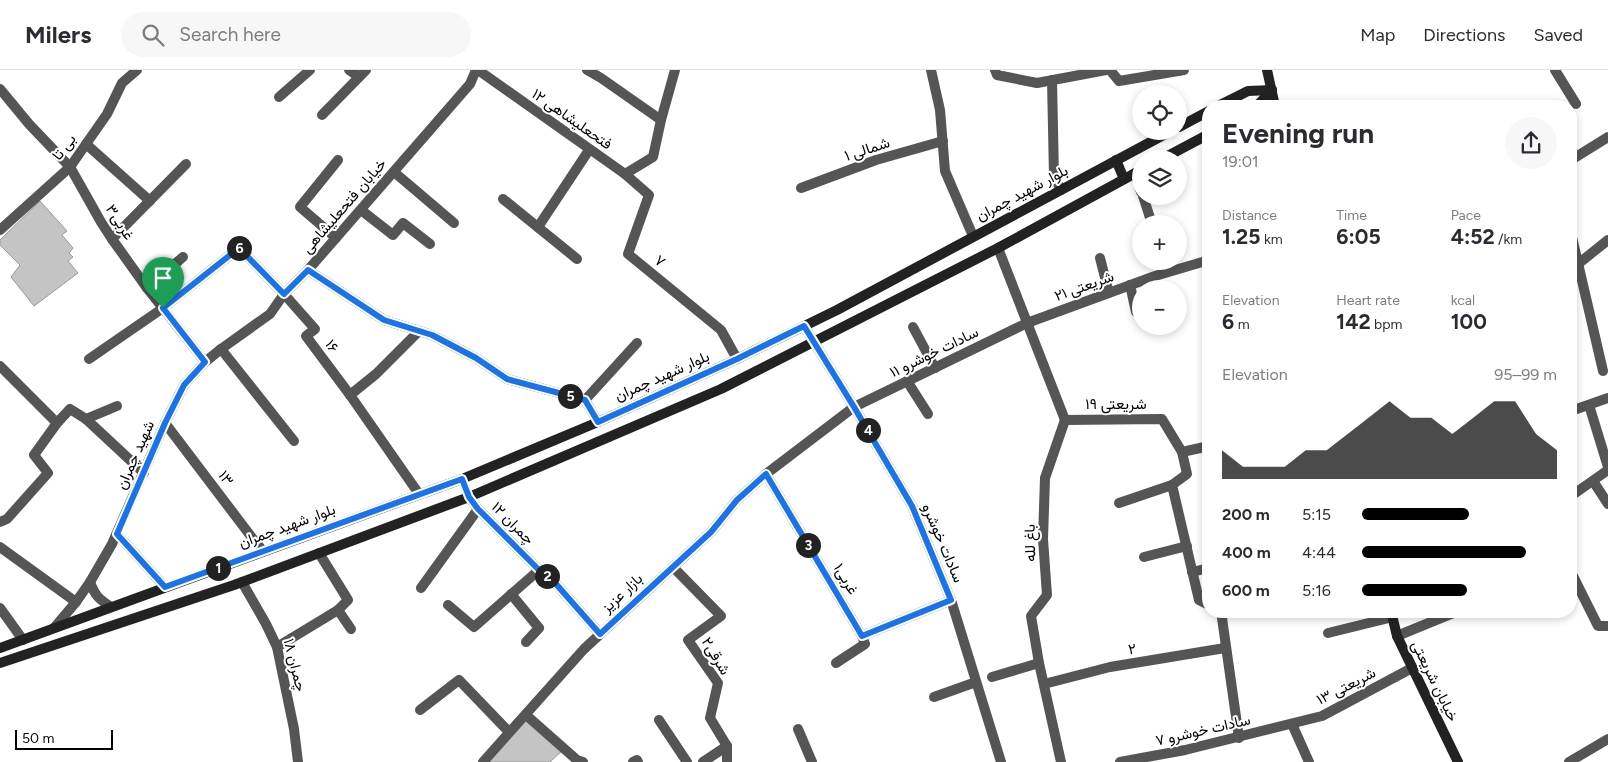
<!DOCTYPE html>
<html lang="en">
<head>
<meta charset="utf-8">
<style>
	body { margin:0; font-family:Figtree,Vazirmatn,sans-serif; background:#f7f7f7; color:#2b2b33; height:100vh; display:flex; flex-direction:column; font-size:19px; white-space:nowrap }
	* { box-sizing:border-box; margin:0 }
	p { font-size:16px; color:#7c7c81 }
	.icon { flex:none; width:28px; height:28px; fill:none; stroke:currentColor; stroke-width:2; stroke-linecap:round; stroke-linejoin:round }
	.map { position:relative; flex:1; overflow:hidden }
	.panel { position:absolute; left:1202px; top:30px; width:375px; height:518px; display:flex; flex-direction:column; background:#fff; border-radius:20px; box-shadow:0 2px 8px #0003 }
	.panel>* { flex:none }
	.tools { position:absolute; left:1132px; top:15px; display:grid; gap:10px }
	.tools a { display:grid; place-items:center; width:55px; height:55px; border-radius:50%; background:#fff; box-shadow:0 2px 8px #0003; font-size:25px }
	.scale { position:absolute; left:15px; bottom:12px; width:98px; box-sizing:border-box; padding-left:5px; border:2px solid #000; border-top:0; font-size:14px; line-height:18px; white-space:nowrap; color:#000; -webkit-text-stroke:4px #fff; paint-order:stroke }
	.pin { position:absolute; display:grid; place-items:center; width:42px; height:42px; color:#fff; margin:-51px -21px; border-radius:50% 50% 50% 0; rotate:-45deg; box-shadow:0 0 5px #0007 }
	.pin .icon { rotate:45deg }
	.km { position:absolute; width:25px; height:25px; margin:-12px; border-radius:50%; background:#222; color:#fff; font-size:14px; line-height:25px; text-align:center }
	.round { display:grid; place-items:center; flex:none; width:52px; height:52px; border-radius:26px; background:#f7f7f7 }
	.summary { display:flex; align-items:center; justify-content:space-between; height:85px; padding:0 20px }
	h1 { font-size:28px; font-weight:700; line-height:38px }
	.stats { display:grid; grid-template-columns:repeat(3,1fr); gap:8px; height:85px; padding:5px 20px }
	.stats div { display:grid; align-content:center }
	.stats b { font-size:21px; font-weight:700 }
	.stats small { font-size:14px; font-weight:400 }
	.stats p { font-size:14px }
	.chart { height:140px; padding:10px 20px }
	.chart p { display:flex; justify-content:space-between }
	.chart svg { width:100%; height:90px; margin-top:5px; fill:#000; opacity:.7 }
	ul { padding:0 20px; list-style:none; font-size:16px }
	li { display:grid; grid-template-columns:80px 60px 1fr; align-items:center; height:38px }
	li i { height:12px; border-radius:6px; background:#000 }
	header { display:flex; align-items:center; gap:30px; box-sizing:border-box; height:70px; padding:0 25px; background:#fff; border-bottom:1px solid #e1e1e2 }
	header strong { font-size:24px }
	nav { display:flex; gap:28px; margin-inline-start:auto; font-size:18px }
	.search { width:350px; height:45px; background:#f7f7f7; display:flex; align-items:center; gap:12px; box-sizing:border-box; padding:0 18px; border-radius:28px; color:#7c7c81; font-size:19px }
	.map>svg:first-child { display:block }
	.building { fill:#c4c4c4; stroke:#999 }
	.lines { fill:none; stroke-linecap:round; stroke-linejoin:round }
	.pedestrian { stroke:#555; stroke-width:10 }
	.minor { stroke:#555; stroke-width:10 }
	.tertiary { stroke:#555; stroke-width:10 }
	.secondary { stroke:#222; stroke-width:10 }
	.route-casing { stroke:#fff; stroke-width:10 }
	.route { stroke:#1a73e8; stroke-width:6 }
	.labels { text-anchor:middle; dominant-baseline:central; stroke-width:4; stroke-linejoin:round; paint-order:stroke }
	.street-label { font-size:15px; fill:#000; stroke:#fff }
</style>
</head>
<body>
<header>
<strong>Milers</strong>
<div class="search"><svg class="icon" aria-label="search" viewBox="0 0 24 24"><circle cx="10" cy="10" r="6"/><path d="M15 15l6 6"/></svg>Search here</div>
<nav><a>Map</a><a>Directions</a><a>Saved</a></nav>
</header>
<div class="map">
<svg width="1608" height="692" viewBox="0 0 1608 692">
	<rect width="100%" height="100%" fill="#fff"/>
	<g class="building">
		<polygon points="40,131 67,161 62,165 73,178 69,183 73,187 68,191 78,203 34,236 11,207 20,195 0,175 0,170"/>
		<polygon points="526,645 564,679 550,692 483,692"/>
	</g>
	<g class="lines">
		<g class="pedestrian">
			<polyline points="1571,90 1608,67"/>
			<polyline points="1571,163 1603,301"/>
			<polyline points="1578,194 1608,170"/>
		</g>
		<g class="minor">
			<polyline points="349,0 359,7"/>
			<polyline points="478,0 625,104 649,125 628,184 721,260 737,289"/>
			<polyline points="587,0 601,8 661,50"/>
			<polyline points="931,0 940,40 945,101 973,166"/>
			<polyline points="995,0 997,5 1037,13 1106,0"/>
			<polyline points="1110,0 1119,11 1184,0"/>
			<polyline points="1555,0 1576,34"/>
			<polyline points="1052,10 1054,107 1061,120"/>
			<polyline points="0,19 29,54 70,97 101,152 112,169 147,218 205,292"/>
			<polyline points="279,27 310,0"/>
			<polyline points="322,45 366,0"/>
			<polyline points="86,74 150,131"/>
			<polyline points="394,102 454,153"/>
			<polyline points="1135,103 1141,122"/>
			<polyline points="625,104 653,87 661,50 675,0"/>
			<polyline points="801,118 876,90 943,71"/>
			<polyline points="1143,126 1152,154"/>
			<polyline points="503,129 577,189"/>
			<polyline points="361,140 393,165 403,153 430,174"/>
			<polyline points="538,157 589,80"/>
			<polyline points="0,160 70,97 107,44 122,13 137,0"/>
			<polyline points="336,168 300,137 338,90"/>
			<polyline points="112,169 186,94"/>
			<polyline points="998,178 1065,350"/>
			<polyline points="1100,188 1109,223"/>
			<polyline points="308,200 384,250 432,265 476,288 507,309 585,330 598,352"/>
			<polyline points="1130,215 1136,242"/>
			<polyline points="147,218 183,187"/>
			<polyline points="913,257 935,298"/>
			<polyline points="221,279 294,371"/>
			<polyline points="89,289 163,238 239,178 284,224 315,259 306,266 350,325 419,424"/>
			<polyline points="0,296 57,353"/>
			<polyline points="907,311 928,344"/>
			<polyline points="350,325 376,304 419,261"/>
			<polyline points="585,330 637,273"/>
			<polyline points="1589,335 1608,397"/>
			<polyline points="86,349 117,336"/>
			<polyline points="1065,350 1162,349 1182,382 1209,376"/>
			<polyline points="165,353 253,469 263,481"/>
			<polyline points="1182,382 1187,404 1172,415 1199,530 1209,535"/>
			<polyline points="766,404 862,566 865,574 836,593"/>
			<polyline points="1593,411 1608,434"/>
			<polyline points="1571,426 1608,400"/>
			<polyline points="469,427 478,439 539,500 556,514 600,564"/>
			<polyline points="1119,433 1172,415"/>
			<polyline points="0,452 7,449 48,403 34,385 57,353 70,339 86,349 144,403"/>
			<polyline points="117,464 165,517"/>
			<polyline points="0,477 76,532"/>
			<polyline points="1144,487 1187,476"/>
			<polyline points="673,497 721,546 688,570 718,613 710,648 727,676 727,692"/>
			<polyline points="1192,502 1209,498"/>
			<polyline points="1571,502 1598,556 1608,556"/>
			<polyline points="242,512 266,554 277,577 294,659 298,692"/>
			<polyline points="421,518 478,439"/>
			<polyline points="511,524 539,558 526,572"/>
			<polyline points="448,535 474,557 539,500"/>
			<polyline points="0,538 23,570"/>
			<polyline points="338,540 351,559"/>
			<polyline points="1221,541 1239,668"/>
			<polyline points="1328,563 1393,547"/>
			<polyline points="862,566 951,530"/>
			<polyline points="1397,566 1458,541"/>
			<polyline points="277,577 338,540 348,530 319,483"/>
			<polyline points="992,607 1039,593"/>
			<polyline points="1044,614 1110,597 1225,578"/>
			<polyline points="934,627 976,612"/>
			<polyline points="420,640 459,610 509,662"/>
			<polyline points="526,645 577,690 583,692"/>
			<polyline points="659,650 687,692"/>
			<polyline points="1292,654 1309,692"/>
			<polyline points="798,659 812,692"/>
			<polyline points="483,692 584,579 711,462 737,430 766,404 854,337 1027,253 1155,206 1209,190"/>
			<polyline points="633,692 637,690 638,692"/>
			<polyline points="703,692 727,676"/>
			<polyline points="1061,692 1039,593 1031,546 1047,525 1043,469 1045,408 1065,350"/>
			<polyline points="1120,692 1185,680 1322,646 1412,598"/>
			<polyline points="1569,692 1608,669"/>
		</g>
		<g class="tertiary">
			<polyline points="804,256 854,337 912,436 951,530 1001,692"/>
			<polyline points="1571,341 1608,328"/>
			<path d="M90,512c5,14 9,17 21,25"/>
			<polyline points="54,558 76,532 90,512 112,474 165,353 184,315 205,292 221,279 270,244 284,224 308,200 470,14 476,0"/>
		</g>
		<g class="secondary">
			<polyline points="1267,0 1275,36"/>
			<polyline points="1218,36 1248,21 1272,20"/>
			<polyline points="1257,36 1272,20"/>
			<polyline points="1179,57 1209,41"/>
			<polyline points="1162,89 1209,64"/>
			<polyline points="1116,90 1124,109"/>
			<polyline points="1391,541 1397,566 1458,692"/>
			<polyline points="0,578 462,409 598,352 737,289 837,240 1171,61"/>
			<polyline points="0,593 234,515 469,427 721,319 998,178 1141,100"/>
		</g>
	</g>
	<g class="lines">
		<defs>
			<polygon id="route" points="239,178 284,224 308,200 384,250 432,265 476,288 507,309 585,330 598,352 737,289 804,256 854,337 912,436 951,530 862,566 766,404 737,430 711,462 600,564 556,514 539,500 478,439 469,427 462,409 165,517 117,464 165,353 184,315 205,292 163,238"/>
		</defs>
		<use href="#route" class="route-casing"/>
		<use href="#route" class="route"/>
	</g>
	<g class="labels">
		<g class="street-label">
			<text transform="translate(572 49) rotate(35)">فتحعلیشاهی ۱۲</text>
			<text transform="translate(64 77) rotate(-52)">بی تا</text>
			<text transform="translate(867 79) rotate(-18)">شمالی ۱</text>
			<text transform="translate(1022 123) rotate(-28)">بلوار شهید چمران</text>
			<text transform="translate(344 136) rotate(-49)">خیابان فتحعلیشاهی</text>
			<text transform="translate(120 152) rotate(57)">غربی۳</text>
			<text transform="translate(660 191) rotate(39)">۷</text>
			<text transform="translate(1084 216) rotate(-20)">شریعتی ۲۱</text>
			<text transform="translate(332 276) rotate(53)">۱۶</text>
			<text transform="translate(934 282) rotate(-26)">سادات خوشرو ۱۱</text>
			<text transform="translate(662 306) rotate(-24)">بلوار شهید چمران</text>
			<text x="1116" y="334">شریعتی ۱۹</text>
			<text transform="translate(135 385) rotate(-66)">شهید چمران</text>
			<text transform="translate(226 408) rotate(53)">۱۳</text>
			<text transform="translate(513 453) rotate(45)">چمران ۱۲</text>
			<text transform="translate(287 456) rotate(-20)">بلوار شهید چمران</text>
			<text transform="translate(943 473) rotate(67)">سادات خوشرو</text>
			<text transform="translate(1030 473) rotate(-91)">باغ لله</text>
			<text transform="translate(846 509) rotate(59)">غربی۱</text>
			<text transform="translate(622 523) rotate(-43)">بازار عزیز</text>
			<text transform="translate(1132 579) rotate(-9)">۲</text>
			<text transform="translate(716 586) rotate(59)">شرقی۲</text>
			<text transform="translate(295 595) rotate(76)">چمران ۱۸</text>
			<text transform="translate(1435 611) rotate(64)">خیابان شریعتی</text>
			<text transform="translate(1346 616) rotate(-27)">شریعتی ۱۳</text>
			<text transform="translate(1203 660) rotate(-13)">سادات خوشرو ۷</text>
		</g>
	</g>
</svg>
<div class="tools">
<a><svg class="icon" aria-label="locate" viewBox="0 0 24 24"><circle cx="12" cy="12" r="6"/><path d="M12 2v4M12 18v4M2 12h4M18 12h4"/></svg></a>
<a><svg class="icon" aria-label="layers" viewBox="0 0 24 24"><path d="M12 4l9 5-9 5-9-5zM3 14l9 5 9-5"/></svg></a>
<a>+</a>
<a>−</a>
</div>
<div class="scale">50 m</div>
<div class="pin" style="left:163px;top:238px;background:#1e9e55"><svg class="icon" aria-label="arrive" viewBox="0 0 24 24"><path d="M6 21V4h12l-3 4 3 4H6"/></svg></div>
<b class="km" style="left:218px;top:498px">1</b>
<b class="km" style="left:547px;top:506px">2</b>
<b class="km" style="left:808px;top:475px">3</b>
<b class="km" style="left:868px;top:360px">4</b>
<b class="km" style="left:570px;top:326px">5</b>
<b class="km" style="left:239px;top:178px">6</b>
<section class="panel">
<div class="summary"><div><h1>Evening run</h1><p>19:01</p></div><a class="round"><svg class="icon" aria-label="share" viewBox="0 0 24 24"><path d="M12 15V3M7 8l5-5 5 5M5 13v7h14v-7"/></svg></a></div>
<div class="stats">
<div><p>Distance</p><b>1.25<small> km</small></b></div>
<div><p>Time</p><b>6:05</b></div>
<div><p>Pace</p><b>4:52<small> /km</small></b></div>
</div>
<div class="stats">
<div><p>Elevation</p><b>6<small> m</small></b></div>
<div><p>Heart rate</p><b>142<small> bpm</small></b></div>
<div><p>kcal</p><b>100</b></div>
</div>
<div class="chart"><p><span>Elevation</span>95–99 m</p>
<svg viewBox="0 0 160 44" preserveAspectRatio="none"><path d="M0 44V30L10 38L20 38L30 38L40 30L50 30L60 22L70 14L80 6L90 14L100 14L110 22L120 14L130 6L140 6L150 22L160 30V44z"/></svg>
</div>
<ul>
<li><b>200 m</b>5:15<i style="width:55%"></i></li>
<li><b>400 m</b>4:44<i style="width:84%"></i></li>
<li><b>600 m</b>5:16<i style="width:54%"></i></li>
</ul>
</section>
</div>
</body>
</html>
